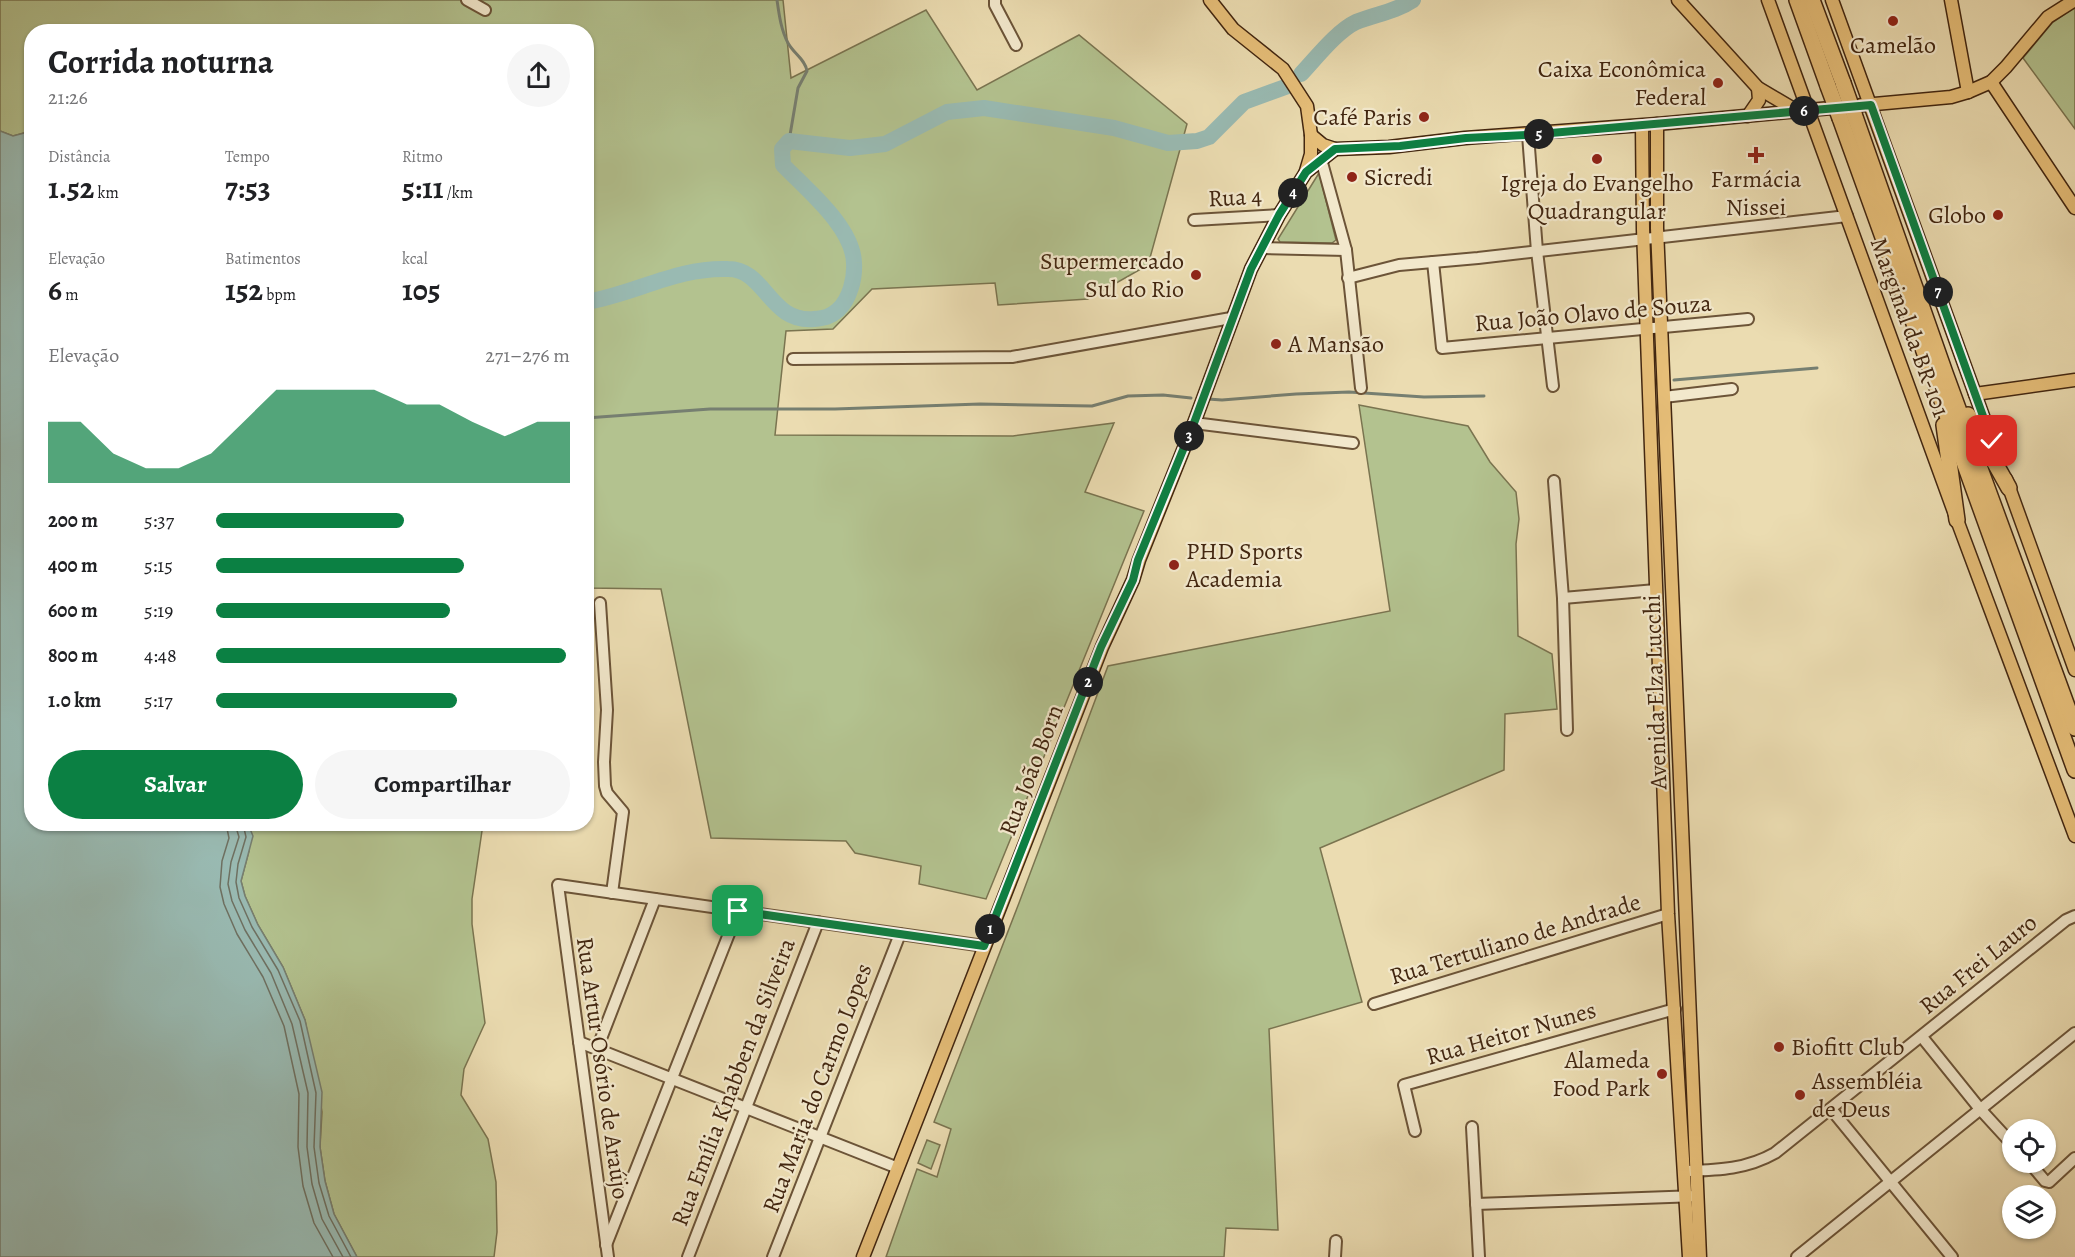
<!DOCTYPE html>
<html lang="pt">
<head>
<meta charset="utf-8">
<style>
	body { margin:0; font-family:Alegreya,serif; background:#f6f6f6; color:#202124; height:100vh; display:flex; flex-direction:column; font-size:22px; white-space:nowrap }
	* { box-sizing:border-box; margin:0 }
	p { font-size:20px; color:#757577 }
	.icon { flex:none; width:33px; height:33px; fill:none; stroke:currentColor; stroke-width:2; stroke-linecap:round; stroke-linejoin:round }
	.map { position:relative; flex:1; overflow:hidden }
	.drawer { position:absolute; left:24px; top:24px; width:570px; height:807px; display:flex; flex-direction:column; background:#fff; border-radius:24px; box-shadow:0 2px 4px #0004 }
	.drawer>* { flex:none }
	.fabs { position:absolute; left:2002px; top:1119px; display:grid; gap:12px }
	.fabs a { display:grid; place-items:center; width:54px; height:54px; border-radius:50%; background:#fff; box-shadow:0 2px 4px #0004; font-size:30px }
	.pin { position:absolute; display:grid; place-items:center; width:51px; height:51px; color:#fff; margin:-26px; border-radius:12px; box-shadow:0 3px 9px #0006 }
	.km { position:absolute; width:30px; height:30px; margin:-15px; border-radius:50%; background:#222; color:#fff; font-size:16px; line-height:30px; text-align:center }
	.round { display:grid; place-items:center; flex:none; width:63px; height:63px; border-radius:32px; background:#f6f6f6 }
	.headline { display:flex; align-items:center; justify-content:space-between; height:102px; padding:0 24px }
	h1 { font-size:33px; font-weight:700; line-height:45px }
	.figures { display:grid; grid-template-columns:repeat(3,1fr); gap:9px; height:102px; padding:6px 24px }
	.figures div { display:grid; align-content:center }
	.figures b { font-size:30px; font-weight:700 }
	.figures small { font-size:16px; font-weight:400 }
	.figures p { font-size:16px }
	.chart { height:168px; padding:12px 24px }
	.chart p { display:flex; justify-content:space-between }
	.chart svg { width:100%; height:108px; margin-top:6px; fill:#0b8043; opacity:.7 }
	.action { display:flex; gap:12px; margin-top:auto; padding:12px 24px }
	.action a { flex:1; height:69px; border-radius:36px; background:#0b8043; color:#fff; font-size:24px; font-weight:700; line-height:69px; text-align:center }
	.action a+a { background:#f6f6f6; color:#202124 }
	ul { padding:0 24px; list-style:none; font-size:20px }
	li { display:grid; grid-template-columns:96px 72px 1fr; align-items:center; height:45px }
	li i { height:15px; border-radius:8px; background:#0b8043 }
	.map>svg:first-child { display:block }
	.green { fill:#b3c28f; stroke:#7a7450; stroke-width:1.5 }
	.water { fill:#99bab2; stroke:#767f71; stroke-width:1.5 }
	.lines { fill:none; stroke-linecap:round; stroke-linejoin:round }
	.shore { stroke:#6e7061; stroke-width:1.5 }
	.stream { stroke:#767f71; stroke-width:3 }
	.river { stroke:#99bab2; stroke-width:16 }
	.minor-casing { stroke:#6c5438; stroke-width:14 }
	.major-casing { stroke:#422610; stroke-width:15 }
	.highway-casing { stroke:#422610; stroke-width:18 }
	.minor { stroke:#f2e8cc; stroke-width:10 }
	.major { stroke:#e6be78; stroke-width:12 }
	.highway { stroke:#e6be78; stroke-width:15 }
	.highway-bridge-casing { stroke:#422610; stroke-width:18; stroke-linecap:butt }
	.highway-bridge { stroke:#e6be78; stroke-width:15 }
	.route-casing { stroke:#fff; stroke-width:12 }
	.route { stroke:#0b8043; stroke-width:8 }
	.poi-dot { fill:#8f2418; stroke:#f2e8cc; stroke-width:2 }
	.labels { text-anchor:middle; dominant-baseline:central; stroke-width:4.5; stroke-linejoin:round; paint-order:stroke }
	.poi-label { font-size:24px; fill:#422610; stroke:#f2e8cc; text-anchor:end }
	.street-label { font-size:24px; fill:#422610; stroke:#f2e8cc }
</style>
</head>
<body>
<div class="map">
<svg width="2075" height="1257" viewBox="0 0 2075 1257">
	<rect width="100%" height="100%" fill="#ebdcb1"/>
	<filter id="stains"><feTurbulence type="fractalNoise" baseFrequency=".00333" numOctaves="4"/><feColorMatrix values="0 0 0 0 .2 0 0 0 0 .09 0 0 0 0 .02 0 0 0 .5 -.17"/></filter>
	<radialGradient id="worn" r=".72"><stop offset=".6" stop-color="#630" stop-opacity="0"/><stop offset="1" stop-color="#630" stop-opacity=".3"/></radialGradient>
	<g class="green">
		<polygon points="0,0 783,0 791,78 926,10 977,90 1079,35 1187,124 1148,265 1088,299 998,305 995,283 872,289 833,329 786,331 775,435 1013,436 1114,423 1085,492 1144,511 986,899 919,884 921,866 855,853 846,841 711,838 661,589 587,588 586,32 32,32 31,131 13,136 0,131"/>
		<polygon points="2075,7 2075,129 2023,58 2052,23"/>
		<polygon points="1319,173 1336,240 1332,243 1280,242 1278,239"/>
		<polygon points="1359,405 1468,426 1490,462 1516,492 1519,519 1516,544 1518,636 1552,654 1557,709 1505,714 1504,770 1320,848 1362,1002 1269,1029 1278,1230 1226,1228 1224,1257 886,1257 917,1169 937,1177 951,1129 934,1122 1019,903 1108,666 1390,611"/>
		<polygon points="243,824 483,824 472,899 472,924 485,1023 464,1069 461,1095 488,1139 496,1182 497,1232 494,1257 357,1257 334,1214 325,1181 320,1147 322,1112 305,1020 283,967 258,925 245,896 241,881 249,851 248,824"/>
		<polygon points="927,1140 940,1145 931,1169 918,1163"/>
	</g>
	<polygon class="water" points="0,131 13,136 32,131 32,824 248,824 253,836 241,881 245,896 258,925 283,967 305,1020 322,1092 320,1147 325,1181 334,1214 357,1257 0,1257"/>
	<g class="lines">
		<g class="shore">
			<polyline points="226,824 229,838 222,861 220,887 224,904 237,934 263,977 284,1026 299,1094 298,1147 303,1186 314,1223 333,1257"/>
			<polyline points="235,824 239,837 231,862 228,884 232,901 245,930 271,973 292,1024 308,1093 307,1147 312,1184 322,1219 343,1257"/>
			<polyline points="243,824 246,837 238,864 236,882 239,898 252,927 278,970 300,1021 316,1093 314,1147 319,1183 329,1216 351,1257"/>
		</g>
		<g class="stream">
			<path d="M777,0c2,14 4,30 11,43 6,11 17,16 19,28l-9,17 -9,53"/>
			<polyline points="1674,380 1817,368"/>
			<polyline points="1208,399 1222,400 1296,394 1349,392 1424,397 1484,396"/>
			<polyline points="586,418 710,409 835,409 980,404 1092,406 1128,396 1163,395 1191,398"/>
		</g>
		<g class="river">
			<path d="M1301,74c15,-16 36,-43 55,-52 20,-8 39,-10 57,-22"/>
			<path d="M586,302c49,-8 91,-35 142,-33 38,0 41,54 86,50 11,-1 16,-2 24,-9 12,-11 17,-32 16,-47 -1,-36 -47,-73 -71,-98l-1,-16 7,-8 61,7 35,-4 62,-32 37,-4 130,20 54,15 29,-2 12,-4 35,-35 44,-16"/>
		</g>
		<defs>
			<g id="minor">
				<polyline points="467,0 485,10"/>
				<polyline points="995,0 995,5 1016,45"/>
				<polyline points="1528,135 1537,251 1553,386"/>
				<polyline points="1321,159 1346,250 1361,388"/>
				<polyline points="1194,220 1279,215"/>
				<polyline points="1262,248 1346,250"/>
				<polyline points="1433,262 1442,348 1748,319"/>
				<polyline points="1348,278 1399,265 1478,258 1847,216"/>
				<polyline points="793,359 1012,357 1231,318"/>
				<polyline points="1664,397 1732,389"/>
				<polyline points="1194,423 1353,443"/>
				<polyline points="1554,481 1563,598 1567,730"/>
				<polyline points="1563,598 1656,590"/>
				<polyline points="600,603 607,710 604,762 605,786 607,793 623,812 612,893"/>
				<polyline points="1374,1004 1668,914"/>
				<polyline points="1922,1037 1980,1109 2013,1145"/>
				<polyline points="579,1042 898,1168"/>
				<polyline points="597,1049 655,899"/>
				<polyline points="1831,1109 1952,1257"/>
				<polyline points="1472,1127 1479,1257"/>
				<polyline points="1415,1131 1404,1085 1675,1009"/>
				<polyline points="2029,1162 2045,1181 2049,1182 2075,1158"/>
				<path d="M1688,1171c31,-1 59,-2 87,-18l291,-233 9,-4"/>
				<polyline points="1476,1204 1697,1196"/>
				<polyline points="606,1245 738,911"/>
				<polyline points="608,1257 558,885 984,946"/>
				<polyline points="688,1257 818,922"/>
				<polyline points="773,1257 900,934"/>
				<polyline points="1335,1257 1336,1241"/>
				<polyline points="1797,1257 2075,1033"/>
			</g>
			<g id="major">
				<polyline points="1210,0 1233,29 1283,69 1307,106 1311,135 1311,154 1306,171"/>
				<polyline points="1678,0 1758,88 1797,111"/>
				<polyline points="1768,0 1957,520 2075,836"/>
				<polyline points="1832,0 1999,460"/>
				<polyline points="1951,0 1968,92"/>
				<polyline points="1991,82 2075,208"/>
				<polyline points="1748,116 1759,100 1758,88"/>
				<polyline points="1657,124 1657,228 1700,1257"/>
				<polyline points="1642,126 1643,229 1668,914 1689,1257"/>
				<polyline points="1311,135 1323,145 1335,149 1389,147 1465,138 1657,124 1951,97 1968,92 1991,82 2006,67 2048,17 2075,0"/>
				<polyline points="1975,394 2075,380"/>
				<polyline points="2006,479 2075,670"/>
				<polyline points="863,1257 1102,647 1133,580 1139,560 1194,423 1251,269 1279,215 1306,172 1335,149"/>
			</g>
			<g id="highway">
				<polyline points="1797,0 1828,86"/>
				<polyline points="1812,0 1843,83"/>
				<polyline points="1854,114 1945,373 2075,728"/>
				<polyline points="1840,118 2075,770"/>
				<polyline points="1968,415 2009,488"/>
				<polyline points="1944,425 1957,520"/>
			</g>
		</defs>
		<use href="#minor" class="minor-casing"/>
		<use href="#major" class="major-casing"/>
		<use href="#highway" class="highway-casing"/>
		<use href="#minor" class="minor"/>
		<use href="#major" class="major"/>
		<use href="#highway" class="highway"/>
		<defs>
			<g id="highway-bridge">
				<polyline points="1843,83 1854,114"/>
				<polyline points="1828,86 1840,118"/>
			</g>
		</defs>
		<use href="#highway-bridge" class="highway-bridge-casing"/>
		<use href="#highway-bridge" class="highway-bridge"/>
	</g>
	<g class="lines">
		<defs>
			<polyline id="route" points="738,911 984,946 1101,647 1133,580 1138,560 1194,423 1251,269 1279,215 1306,172 1335,149 1400,146 1466,138 1528,135 1871,105 1992,441"/>
		</defs>
		<use href="#route" class="route-casing"/>
		<use href="#route" class="route"/>
	</g>
	<g class="poi-dot">
		<circle cx="1893" cy="21" r="6"/>
		<circle cx="1718" cy="83" r="6"/>
		<circle cx="1424" cy="117" r="6"/>
		<path d="M1753 146h6v6h6v6h-6v6h-6v-6h-6v-6h6z"/>
		<circle cx="1597" cy="159" r="6"/>
		<circle cx="1352" cy="177" r="6"/>
		<circle cx="1998" cy="215" r="6"/>
		<circle cx="1196" cy="275" r="6"/>
		<circle cx="1276" cy="344" r="6"/>
		<circle cx="1174" cy="565" r="6"/>
		<circle cx="1779" cy="1047" r="6"/>
		<circle cx="1662" cy="1074" r="6"/>
		<circle cx="1800" cy="1095" r="6"/>
	</g>
	<g class="labels">
		<g class="poi-label">
			<text x="1893" y="45" text-anchor="middle">Camelão</text>
			<text x="1706" y="69">Caixa Econômica<tspan x="1706" dy="28">Federal</tspan></text>
			<text x="1412" y="117">Café Paris</text>
			<text x="1364" y="177" text-anchor="start">Sicredi</text>
			<text x="1756" y="179" text-anchor="middle">Farmácia<tspan x="1756" dy="28">Nissei</tspan></text>
			<text x="1597" y="183" text-anchor="middle">Igreja do Evangelho<tspan x="1597" dy="28">Quadrangular</tspan></text>
			<text x="1986" y="215">Globo</text>
			<text x="1184" y="261">Supermercado<tspan x="1184" dy="28">Sul do Rio</tspan></text>
			<text x="1288" y="344" text-anchor="start">A Mansão</text>
			<text x="1186" y="551" text-anchor="start">PHD Sports<tspan x="1186" dy="28">Academia</tspan></text>
			<text x="1791" y="1047" text-anchor="start">Biofitt Club</text>
			<text x="1650" y="1060">Alameda<tspan x="1650" dy="28">Food Park</tspan></text>
			<text x="1812" y="1081" text-anchor="start">Assembléia<tspan x="1812" dy="28">de Deus</tspan></text>
		</g>
		<g class="street-label">
			<text transform="translate(1235 197) rotate(-3)">Rua 4</text>
			<text transform="translate(1593 313) rotate(-5)">Rua João Olavo de Souza</text>
			<text transform="translate(1910 327) rotate(70)">Marginal da BR-101</text>
			<text transform="translate(1655 692) rotate(-92)">Avenida Elza Lucchi</text>
			<text transform="translate(1031 770) rotate(-69)">Rua João Born</text>
			<text transform="translate(1515 939) rotate(-17)">Rua Tertuliano de Andrade</text>
			<text transform="translate(1978 964) rotate(-39)">Rua Frei Lauro</text>
			<text transform="translate(1511 1033) rotate(-16)">Rua Heitor Nunes</text>
			<text transform="translate(603 1068) rotate(82)">Rua Artur Osório de Araújo</text>
			<text transform="translate(733 1082) rotate(-69)">Rua Emília Knabben da Silveira</text>
			<text transform="translate(817 1088) rotate(-69)">Rua Maria do Carmo Lopes</text>
		</g>
	</g>
	<rect width="100%" height="100%" filter="url(#stains)"/>
	<rect width="100%" height="100%" fill="url(#worn)"/>
</svg>
<div class="fabs">
<a><svg class="icon" aria-label="locate" viewBox="0 0 24 24"><circle cx="12" cy="12" r="6"/><path d="M12 2v4M12 18v4M2 12h4M18 12h4"/></svg></a>
<a><svg class="icon" aria-label="layers" viewBox="0 0 24 24"><path d="M12 4l9 5-9 5-9-5zM3 14l9 5 9-5"/></svg></a>
</div>
<div class="pin" style="left:738px;top:911px;background:#1e9e55"><svg class="icon" aria-label="arrive" viewBox="0 0 24 24"><path d="M6 21V4h12l-3 4 3 4H6"/></svg></div>
<div class="pin" style="left:1992px;top:441px;background:#d93025"><svg class="icon" aria-label="check" viewBox="0 0 24 24"><path d="M5 12l5 5 9-10"/></svg></div>
<b class="km" style="left:990px;top:929px">1</b>
<b class="km" style="left:1088px;top:682px">2</b>
<b class="km" style="left:1189px;top:436px">3</b>
<b class="km" style="left:1293px;top:193px">4</b>
<b class="km" style="left:1539px;top:134px">5</b>
<b class="km" style="left:1804px;top:111px">6</b>
<b class="km" style="left:1938px;top:292px">7</b>
<section class="drawer">
<div class="headline"><div><h1>Corrida noturna</h1><p>21:26</p></div><a class="round"><svg class="icon" aria-label="share" viewBox="0 0 24 24"><path d="M12 15V3M7 8l5-5 5 5M5 13v7h14v-7"/></svg></a></div>
<div class="figures">
<div><p>Distância</p><b>1.52<small> km</small></b></div>
<div><p>Tempo</p><b>7:53</b></div>
<div><p>Ritmo</p><b>5:11<small> /km</small></b></div>
</div>
<div class="figures">
<div><p>Elevação</p><b>6<small> m</small></b></div>
<div><p>Batimentos</p><b>152<small> bpm</small></b></div>
<div><p>kcal</p><b>105</b></div>
</div>
<div class="chart"><p><span>Elevação</span>271–276 m</p>
<svg viewBox="0 0 160 44" preserveAspectRatio="none"><path d="M0 44V19L10 19L20 32L30 38L40 38L50 32L60 19L70 6L80 6L90 6L100 6L110 12L120 12L130 19L140 25L150 19L160 19V44z"/></svg>
</div>
<ul>
<li><b>200 m</b>5:37<i style="width:53%"></i></li>
<li><b>400 m</b>5:15<i style="width:70%"></i></li>
<li><b>600 m</b>5:19<i style="width:66%"></i></li>
<li><b>800 m</b>4:48<i style="width:99%"></i></li>
<li><b>1.0 km</b>5:17<i style="width:68%"></i></li>
</ul>
<div class="action"><a>Salvar</a><a>Compartilhar</a></div>
</section>
</div>
</body>
</html>
